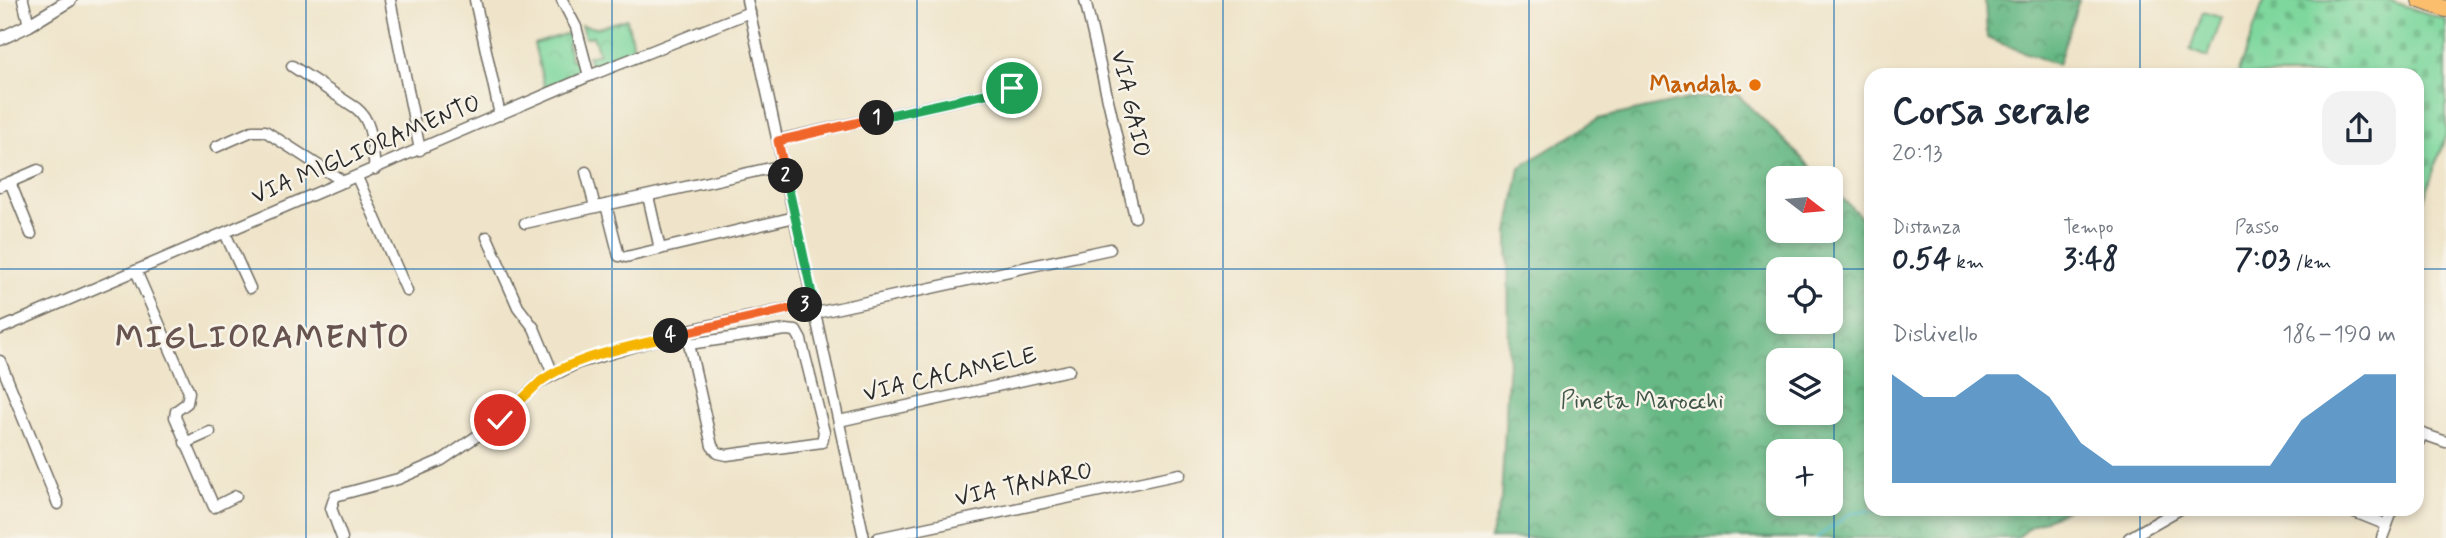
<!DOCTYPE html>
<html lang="it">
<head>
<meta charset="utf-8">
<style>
	body { margin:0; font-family:Mynerve,sans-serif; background:#f2f2f3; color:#1f2937; height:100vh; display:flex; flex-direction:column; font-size:26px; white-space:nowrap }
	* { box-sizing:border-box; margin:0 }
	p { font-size:23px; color:#747a83 }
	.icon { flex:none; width:38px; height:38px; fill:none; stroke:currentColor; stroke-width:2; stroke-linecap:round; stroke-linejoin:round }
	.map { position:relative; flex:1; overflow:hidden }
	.sheet { position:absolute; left:1864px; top:68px; width:560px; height:448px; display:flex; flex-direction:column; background:#fff; border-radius:21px; box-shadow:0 4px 10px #0003 }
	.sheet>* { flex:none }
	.needle { width:46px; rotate:106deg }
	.controls { position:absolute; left:1766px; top:166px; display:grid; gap:14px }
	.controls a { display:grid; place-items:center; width:77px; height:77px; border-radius:14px; background:#fff; box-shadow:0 4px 10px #0003; font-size:35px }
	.pin { position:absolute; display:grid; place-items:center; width:60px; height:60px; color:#fff; margin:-30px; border:4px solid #fff; border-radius:50%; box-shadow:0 2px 7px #0007 }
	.km { position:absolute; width:35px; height:35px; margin:-18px; border-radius:50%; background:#222; color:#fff; font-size:19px; line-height:35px; text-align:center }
	.round { display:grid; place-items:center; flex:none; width:74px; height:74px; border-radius:21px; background:#f2f2f3 }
	.headline { display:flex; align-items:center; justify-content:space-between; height:119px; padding:0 28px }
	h1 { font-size:38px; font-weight:700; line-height:52px }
	.metrics { display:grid; grid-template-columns:repeat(3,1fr); gap:10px; height:119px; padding:7px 28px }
	.metrics div { display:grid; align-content:center }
	.metrics b { font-size:30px; font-weight:700 }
	.metrics small { font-size:19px; font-weight:400 }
	.metrics p { font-size:19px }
	.chart { height:196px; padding:14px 28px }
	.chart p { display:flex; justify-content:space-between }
	.chart svg { width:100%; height:126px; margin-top:7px; fill:#1f6fb2; opacity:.7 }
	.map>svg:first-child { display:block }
	.forest { fill:url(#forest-crowns); stroke:#487258; stroke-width:2; fill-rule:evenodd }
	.cemetery { fill:url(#cemetery-stones); stroke:#548164; stroke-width:2 }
	.park { fill:url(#park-crowns); stroke:#548164; stroke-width:2 }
	.pitch { fill:#7ed79d; stroke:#548164; stroke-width:2 }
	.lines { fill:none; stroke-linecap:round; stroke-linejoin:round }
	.stream { stroke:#4bb9c4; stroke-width:2.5 }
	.minor-casing { stroke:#706c62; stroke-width:13 }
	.tertiary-casing { stroke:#706c62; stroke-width:15 }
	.primary-casing { stroke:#706c62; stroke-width:18 }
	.minor { stroke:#fff; stroke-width:10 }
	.tertiary { stroke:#fff; stroke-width:12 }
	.primary { stroke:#fabe6d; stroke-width:16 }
	.split-1-casing { stroke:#fff; stroke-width:14 }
	.split-2-casing { stroke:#fff; stroke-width:14 }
	.split-3-casing { stroke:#fff; stroke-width:14 }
	.split-4-casing { stroke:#fff; stroke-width:14 }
	.split-5-casing { stroke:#fff; stroke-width:14 }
	.split-6-casing { stroke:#fff; stroke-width:14 }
	.split-1 { stroke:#22a559; stroke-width:9 }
	.split-2 { stroke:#f0652b; stroke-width:9 }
	.split-3 { stroke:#22a559; stroke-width:9 }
	.split-4 { stroke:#f0652b; stroke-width:9 }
	.split-5 { stroke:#f5b400; stroke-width:9 }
	.split-6 { stroke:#f5b400; stroke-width:9 }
	.grid { fill:none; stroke:#1f6fb2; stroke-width:2; stroke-opacity:0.55 }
	.food-dot { fill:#e8710a; stroke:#f7f3e8; stroke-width:2.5 }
	.labels { text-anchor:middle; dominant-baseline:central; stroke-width:5; stroke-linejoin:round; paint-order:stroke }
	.food-label { font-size:24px; font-weight:bold; fill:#c56008; stroke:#f7f3e8; text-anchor:end }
	.street-label { font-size:24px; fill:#2b2b2b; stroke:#f7f3e8 }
	.park-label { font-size:24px; fill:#405648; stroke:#f7f3e8 }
	.district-label { font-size:32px; font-weight:bold; letter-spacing:2px; fill:#67534f; stroke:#f7f3e8 }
</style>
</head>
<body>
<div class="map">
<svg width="2446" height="538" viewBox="0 0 2446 538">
	<defs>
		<pattern id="forest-crowns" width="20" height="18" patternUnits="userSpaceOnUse" patternTransform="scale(1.75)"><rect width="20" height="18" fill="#66b884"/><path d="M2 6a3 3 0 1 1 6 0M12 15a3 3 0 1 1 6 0" fill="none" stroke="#54966c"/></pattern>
		<pattern id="cemetery-stones" width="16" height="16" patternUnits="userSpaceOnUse" patternTransform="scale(1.75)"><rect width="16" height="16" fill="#7ed79d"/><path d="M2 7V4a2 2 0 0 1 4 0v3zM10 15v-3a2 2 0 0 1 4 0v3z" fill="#6db987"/></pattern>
		<pattern id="park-crowns" width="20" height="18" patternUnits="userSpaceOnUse" patternTransform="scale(1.75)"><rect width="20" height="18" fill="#7ed79d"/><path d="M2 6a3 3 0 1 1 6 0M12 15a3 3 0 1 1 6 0" fill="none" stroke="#6db987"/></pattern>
	</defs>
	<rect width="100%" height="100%" fill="#f7f3e8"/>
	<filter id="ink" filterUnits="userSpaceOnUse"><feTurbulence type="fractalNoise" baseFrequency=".0143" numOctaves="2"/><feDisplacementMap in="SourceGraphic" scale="14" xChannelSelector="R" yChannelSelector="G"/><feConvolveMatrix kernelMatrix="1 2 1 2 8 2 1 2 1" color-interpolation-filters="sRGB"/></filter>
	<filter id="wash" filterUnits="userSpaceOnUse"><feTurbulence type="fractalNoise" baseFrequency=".00686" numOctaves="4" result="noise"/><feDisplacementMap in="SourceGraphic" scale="28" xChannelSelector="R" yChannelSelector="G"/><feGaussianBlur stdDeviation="1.57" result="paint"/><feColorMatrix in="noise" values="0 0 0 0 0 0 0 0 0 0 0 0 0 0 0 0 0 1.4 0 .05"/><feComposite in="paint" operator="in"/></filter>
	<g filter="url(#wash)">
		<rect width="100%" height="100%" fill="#efe4c9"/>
		<g class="forest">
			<polygon points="1985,0 2079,0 2058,65 1987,38"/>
			<path d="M1738,95l84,83h-44v53h52l1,-44 40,40v282h197l-36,17 -15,12h-527l11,-39 8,-142 -1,-124 12,-66 78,-48 90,-20zM1778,270h52v52h-52zM1778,360h52v53h-52zM1778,452h52v52h-52z"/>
		</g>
		<polygon class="cemetery" points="2264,0 2388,0 2446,20 2446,134 2421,208 2417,207 2417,75 2238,75"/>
		<g class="park">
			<polygon points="627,19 634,51 591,70 588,56 599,53 593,36 585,38 581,25 597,28"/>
			<polygon points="572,32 574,40 567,43 571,60 578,59 583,73 545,89 534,44"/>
		</g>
		<polygon class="pitch" points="2203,12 2222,18 2208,57 2190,50"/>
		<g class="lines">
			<polyline class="stream" points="1816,538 1853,512 1897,509"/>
		</g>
	</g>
	<g filter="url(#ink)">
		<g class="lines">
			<defs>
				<g id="minor">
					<polyline points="23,0 29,25"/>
					<polyline points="390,0 420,150"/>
					<polyline points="475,0 500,115"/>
					<polyline points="562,0 576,27 589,76"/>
					<polyline points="747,0 864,538"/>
					<polyline points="1085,0 1135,217"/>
					<path d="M292,66l64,42c18,14 16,40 19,61"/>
					<polyline points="778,140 1012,88"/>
					<polyline points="216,147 252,131 265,131 344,182"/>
					<polyline points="586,172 595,207"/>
					<polyline points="357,177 407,291"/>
					<polyline points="10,182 38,170"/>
					<polyline points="0,186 10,182 31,234"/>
					<polyline points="648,196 660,249"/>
					<polyline points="606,205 619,256"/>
					<polyline points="525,223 784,165"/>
					<polyline points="225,233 250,288"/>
					<polyline points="487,237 518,307 534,328 553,374"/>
					<polyline points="626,257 795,217"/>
					<polyline points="136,271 189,392 187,403 176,411 175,417 214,507 236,496"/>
					<polyline points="816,313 1110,249"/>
					<polyline points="0,329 589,76 750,12"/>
					<polyline points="686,331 689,344 712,446 718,453 727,455 822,442 824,432 801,340 796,331 786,330 689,344"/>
					<polyline points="0,361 58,504"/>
					<polyline points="839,421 1069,370"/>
					<polyline points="2417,432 2446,442"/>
					<polyline points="185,443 210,432"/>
					<polyline points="2417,447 2422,433"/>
					<polyline points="2347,509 2387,525"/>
					<polyline points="342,538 331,508 335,496 398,479 442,460 496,423 540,382 578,363 693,329 814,303"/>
					<polyline points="878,538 1180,474"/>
					<polyline points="2129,538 2180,509"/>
					<polyline points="2382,538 2393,509"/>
				</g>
				<polyline id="tertiary" points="0,39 29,25 70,0"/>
				<polyline id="primary" points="2420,0 2446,9"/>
			</defs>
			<use href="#minor" class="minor-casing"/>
			<use href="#tertiary" class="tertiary-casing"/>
			<use href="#primary" class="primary-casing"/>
			<use href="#minor" class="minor"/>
			<use href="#tertiary" class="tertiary"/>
			<use href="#primary" class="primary"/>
		</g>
	</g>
	<g class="lines" filter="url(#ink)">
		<defs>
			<polyline id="split-1" points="877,118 1012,88"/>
			<polyline id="split-2" points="786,176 778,141 877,118"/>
			<polyline id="split-3" points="786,176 814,303 805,305"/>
			<polyline id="split-4" points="671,336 805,305"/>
			<path id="split-5" d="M541,381c37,-26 87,-33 130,-45"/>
			<polyline id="split-6" points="500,420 541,381"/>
		</defs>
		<use href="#split-1" class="split-1-casing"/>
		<use href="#split-2" class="split-2-casing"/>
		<use href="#split-3" class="split-3-casing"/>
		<use href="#split-4" class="split-4-casing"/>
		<use href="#split-5" class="split-5-casing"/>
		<use href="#split-6" class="split-6-casing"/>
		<use href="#split-1" class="split-1"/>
		<use href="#split-2" class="split-2"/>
		<use href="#split-3" class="split-3"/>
		<use href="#split-4" class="split-4"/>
		<use href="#split-5" class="split-5"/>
		<use href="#split-6" class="split-6"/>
	</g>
	<path class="grid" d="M306,0v538M612,0v538M917,0v538M1223,0v538M1529,0v538M1834,0v538M2140,0v75M0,269h1871M2417,269h29M2140,509v29"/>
	<circle class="food-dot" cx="1755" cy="85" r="7"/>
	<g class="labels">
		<g class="food-label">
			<text x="1741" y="85">Mandala</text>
		</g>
		<g class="street-label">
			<text transform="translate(1130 104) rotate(77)">VIA GAIO</text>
			<text transform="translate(366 150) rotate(-23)">VIA MIGLIORAMENTO</text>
			<text transform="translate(950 375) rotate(-13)">VIA CACAMELE</text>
			<text transform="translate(1024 485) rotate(-12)">VIA TANARO</text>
		</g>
		<g class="park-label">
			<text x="1642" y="401">Pineta Marocchi</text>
		</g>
		<g class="district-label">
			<text x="263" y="338">MIGLIORAMENTO</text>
		</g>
	</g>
</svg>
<div class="controls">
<a><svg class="needle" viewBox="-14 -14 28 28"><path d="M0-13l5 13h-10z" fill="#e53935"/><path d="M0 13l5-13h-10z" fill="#747a83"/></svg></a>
<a><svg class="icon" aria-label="locate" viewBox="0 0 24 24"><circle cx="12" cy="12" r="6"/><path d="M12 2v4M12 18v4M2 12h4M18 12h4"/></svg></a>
<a><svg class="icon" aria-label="layers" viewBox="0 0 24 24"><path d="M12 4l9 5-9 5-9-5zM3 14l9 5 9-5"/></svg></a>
<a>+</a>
</div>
<div class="pin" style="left:1012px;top:88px;background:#1e9e55"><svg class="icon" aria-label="arrive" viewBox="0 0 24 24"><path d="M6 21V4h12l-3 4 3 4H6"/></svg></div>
<div class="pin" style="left:500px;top:420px;background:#d93025"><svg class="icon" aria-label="check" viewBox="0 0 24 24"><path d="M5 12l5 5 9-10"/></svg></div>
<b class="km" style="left:877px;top:118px">1</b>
<b class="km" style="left:786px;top:176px">2</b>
<b class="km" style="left:805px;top:305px">3</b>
<b class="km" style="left:671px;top:336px">4</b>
<section class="sheet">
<div class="headline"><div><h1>Corsa serale</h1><p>20:13</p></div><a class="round"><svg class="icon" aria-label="share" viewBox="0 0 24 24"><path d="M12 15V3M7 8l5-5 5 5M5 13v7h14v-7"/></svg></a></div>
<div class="metrics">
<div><p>Distanza</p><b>0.54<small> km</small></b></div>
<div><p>Tempo</p><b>3:48</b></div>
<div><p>Passo</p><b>7:03<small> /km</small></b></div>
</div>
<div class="chart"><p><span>Dislivello</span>186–190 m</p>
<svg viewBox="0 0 160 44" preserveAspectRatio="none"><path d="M0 44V6L10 14L20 14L30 6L40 6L50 14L60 30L70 38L80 38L90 38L100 38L110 38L120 38L130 22L140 14L150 6L160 6V44z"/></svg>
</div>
</section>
</div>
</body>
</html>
